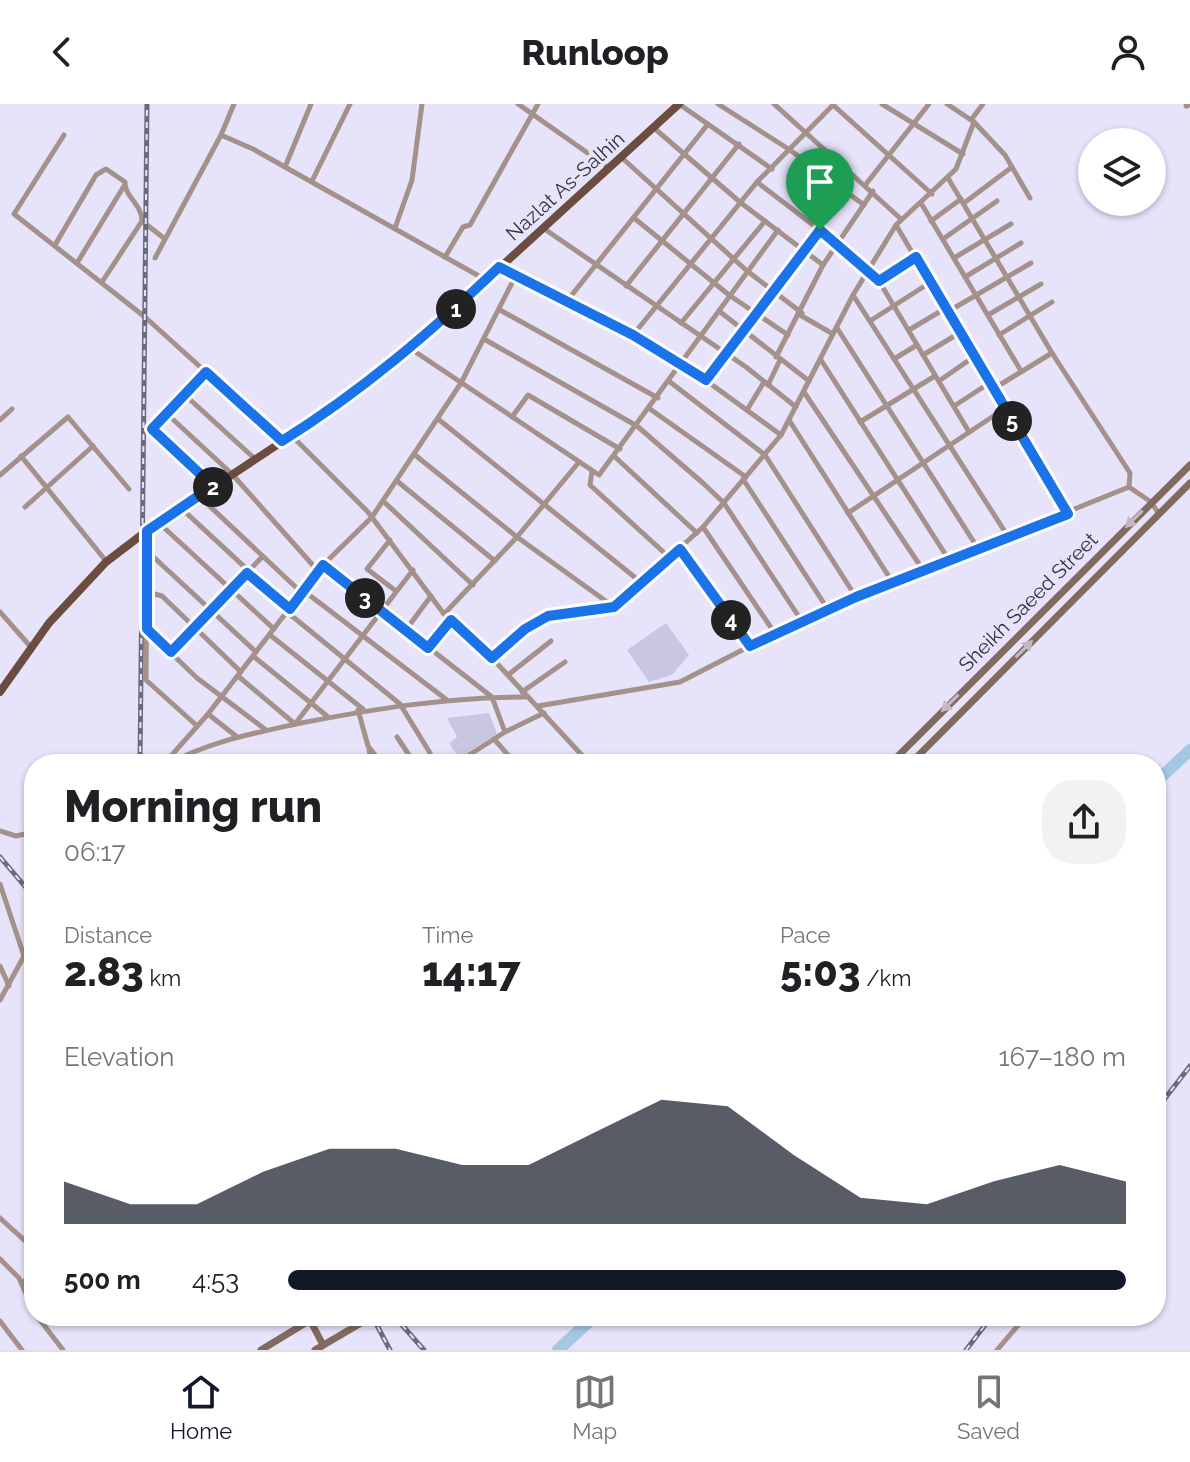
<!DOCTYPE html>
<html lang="en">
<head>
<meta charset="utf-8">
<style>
	body { margin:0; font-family:Raleway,sans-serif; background:#f2f2f2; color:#202124; height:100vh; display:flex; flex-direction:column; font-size:30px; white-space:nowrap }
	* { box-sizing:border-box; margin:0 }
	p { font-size:26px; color:#757577 }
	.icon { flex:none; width:44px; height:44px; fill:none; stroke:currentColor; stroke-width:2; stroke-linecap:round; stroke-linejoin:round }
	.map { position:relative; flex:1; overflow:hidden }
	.drawer { position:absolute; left:24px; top:650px; width:1142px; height:572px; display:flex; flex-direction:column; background:#fff; border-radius:32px; box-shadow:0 2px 6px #0004 }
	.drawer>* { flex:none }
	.buttons { position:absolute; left:1078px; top:24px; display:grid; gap:16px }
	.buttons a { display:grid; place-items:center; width:88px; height:88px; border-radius:50%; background:#fff; box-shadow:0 2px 6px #0004; font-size:40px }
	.pin { position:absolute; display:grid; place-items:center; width:68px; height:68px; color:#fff; margin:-82px -34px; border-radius:50% 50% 50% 0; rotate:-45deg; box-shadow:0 0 8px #0007 }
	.pin .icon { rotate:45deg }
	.km { position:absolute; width:40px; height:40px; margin:-20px; border-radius:50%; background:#222; color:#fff; font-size:22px; line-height:40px; text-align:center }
	.round { display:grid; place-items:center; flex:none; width:84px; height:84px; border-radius:32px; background:#f2f2f2 }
	.overview { display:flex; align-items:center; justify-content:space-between; height:136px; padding:0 40px }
	h1 { font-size:44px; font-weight:800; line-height:60px }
	.metrics { display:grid; grid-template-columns:repeat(3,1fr); gap:12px; height:136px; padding:8px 40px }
	.metrics div { display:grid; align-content:center }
	.metrics b { font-size:40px; font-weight:800 }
	.metrics small { font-size:22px; font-weight:400 }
	.metrics p { font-size:22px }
	.chart { height:224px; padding:16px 40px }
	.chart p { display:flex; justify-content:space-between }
	.chart svg { width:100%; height:144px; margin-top:8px; fill:#111827; opacity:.7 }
	ul { padding:0 40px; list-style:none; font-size:26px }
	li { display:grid; grid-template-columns:128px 96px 1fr; align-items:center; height:60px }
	li i { height:20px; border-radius:10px; background:#111827 }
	header { display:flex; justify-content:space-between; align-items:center; height:104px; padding:0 40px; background:#fff; font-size:36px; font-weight:800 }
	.dock { display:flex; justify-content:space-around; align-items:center; height:112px; border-top:2px solid #e0e0e0; background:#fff; font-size:22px; color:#757577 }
	.dock a { display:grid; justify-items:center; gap:4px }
	.dock .on { color:#111827 }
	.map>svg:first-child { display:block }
	.green { fill:#c9c6e2 }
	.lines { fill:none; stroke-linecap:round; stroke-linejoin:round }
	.river { stroke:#a4c8e2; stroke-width:12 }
	.minor { stroke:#a4928a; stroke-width:5 }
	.secondary { stroke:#836a5f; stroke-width:7 }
	.primary { stroke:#6b4d40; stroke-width:8 }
	.rail-casing { stroke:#6d6b7b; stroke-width:5 }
	.rail { stroke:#e6e3fb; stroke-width:2; stroke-dasharray:6; stroke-linecap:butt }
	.oneway { fill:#c3b9c4 }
	.route-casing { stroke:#fff; stroke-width:16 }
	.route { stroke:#1a73e8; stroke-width:10 }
	.labels { text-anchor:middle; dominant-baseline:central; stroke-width:8; stroke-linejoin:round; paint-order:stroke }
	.street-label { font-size:20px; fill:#33313d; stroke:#e6e3fb }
</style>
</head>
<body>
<header><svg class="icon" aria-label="back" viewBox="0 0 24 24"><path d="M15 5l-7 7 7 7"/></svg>Runloop<svg class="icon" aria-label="person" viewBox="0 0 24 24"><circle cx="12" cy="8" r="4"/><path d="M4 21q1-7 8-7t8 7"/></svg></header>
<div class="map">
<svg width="1190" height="1246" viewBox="0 0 1190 1246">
	<rect width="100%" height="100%" fill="#e6e3fb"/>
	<g class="green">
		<polygon points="666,519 689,551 672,571 649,578 627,546"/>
		<polygon points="489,609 497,630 459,654 449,639 457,633 447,614"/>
	</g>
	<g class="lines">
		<g class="river">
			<polyline points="1156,678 1190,646"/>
			<polyline points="558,1246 595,1212"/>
		</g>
		<g class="minor">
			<polyline points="518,0 609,64"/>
			<polyline points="679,0 772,65"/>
			<polyline points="718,0 790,46 864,101"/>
			<polyline points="774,0 901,115"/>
			<polyline points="882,0 963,50"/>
			<polyline points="947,0 971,16"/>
			<polyline points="833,1 932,90"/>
			<polyline points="1186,2 1190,1"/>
			<polyline points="974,18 1005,51 1030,94"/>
			<polyline points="654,24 741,99 823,161"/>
			<polyline points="64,31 14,110 145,213 282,337"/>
			<polyline points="221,31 253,45 486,176"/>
			<polyline points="621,53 746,166 802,209"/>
			<polyline points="285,63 311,0"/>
			<polyline points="948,74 1052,249 1130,369 1129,383 1151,398 1159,410"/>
			<polyline points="312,77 350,0"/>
			<polyline points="757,78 838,140"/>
			<polyline points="866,80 929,0"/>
			<polyline points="921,99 1021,267"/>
			<polyline points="964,99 1012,63"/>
			<polyline points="634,114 729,191 788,231"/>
			<polyline points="931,117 961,95"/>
			<polyline points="395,124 412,76 422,0"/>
			<polyline points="543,124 746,263 796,303"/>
			<polyline points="943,135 997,97"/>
			<path d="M55,141l41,-70 10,-6 19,13c-1,14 17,22 17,39l23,18"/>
			<polyline points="836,142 869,165 879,177 969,328"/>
			<polyline points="445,153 463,123 470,121 538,0"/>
			<polyline points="155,154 221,31 234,0"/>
			<polyline points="954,154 1011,120"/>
			<polyline points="77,159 124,82"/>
			<polyline points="500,163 682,259 781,331"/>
			<polyline points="965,173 1021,139"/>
			<polyline points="879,177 916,153"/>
			<polyline points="102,178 142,117"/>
			<polyline points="626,182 739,40"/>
			<polyline points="853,191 1009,434"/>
			<polyline points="567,197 708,20"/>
			<polyline points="500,206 658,294"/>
			<polyline points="719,207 809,277"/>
			<polyline points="949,207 1031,159"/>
			<polyline points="800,211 833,230"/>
			<polyline points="988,211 1041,180"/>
			<polyline points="870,217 931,178"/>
			<polyline points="681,219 765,117"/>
			<polyline points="837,224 979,446"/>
			<polyline points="909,226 946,204"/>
			<polyline points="633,231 757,78 834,0"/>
			<polyline points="999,231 1052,198"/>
			<polyline points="484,235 637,322 704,380 724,399 803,519"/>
			<polyline points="411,245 599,371 778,126"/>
			<polyline points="923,251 961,228"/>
			<polyline points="776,253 823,161 873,87"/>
			<polyline points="894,255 917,241"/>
			<polyline points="821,256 949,456"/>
			<polyline points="206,268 152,325 213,382"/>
			<polyline points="706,276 820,126"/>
			<polyline points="939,277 975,252"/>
			<polyline points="670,278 765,351 856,493"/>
			<polyline points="768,281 780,256"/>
			<polyline points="993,285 1052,249"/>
			<polyline points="804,288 923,466"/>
			<polyline points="185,291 255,355"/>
			<polyline points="954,302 988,280"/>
			<polyline points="650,305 746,373"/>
			<polyline points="1004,305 1068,410"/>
			<polyline points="747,306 764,278"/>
			<polyline points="166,309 232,370 318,467"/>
			<polyline points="512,313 528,291 620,345"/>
			<polyline points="438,315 642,479"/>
			<polyline points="0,316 12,305"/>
			<polyline points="789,316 893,479"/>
			<polyline points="860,318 935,272"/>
			<polyline points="291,331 368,408 444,510 492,554 590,660"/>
			<polyline points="415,351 517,433 614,503"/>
			<polyline points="21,352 106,457"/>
			<polyline points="614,352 697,429"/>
			<polyline points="592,367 590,381 670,454"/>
			<polyline points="0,371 68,313 129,385"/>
			<polyline points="743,375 829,507"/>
			<polyline points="397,377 495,457"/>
			<polyline points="200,393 303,490"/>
			<polyline points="383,397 473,481"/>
			<polyline points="25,403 93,342"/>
			<polyline points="182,405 290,505"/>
			<polyline points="848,409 1004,305 896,121"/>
			<polyline points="160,420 274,525"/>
			<polyline points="703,423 776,531"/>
			<polyline points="147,428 146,576 196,621"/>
			<polyline points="390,436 367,465 396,487"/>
			<polyline points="680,445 750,542 856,493 1129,383"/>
			<polyline points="147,447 256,548"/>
			<polyline points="323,461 492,593 505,628 544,609"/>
			<polyline points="304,487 447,596"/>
			<polyline points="147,488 162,492 241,568"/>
			<polyline points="0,508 30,542"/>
			<polyline points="287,508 400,600 430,649"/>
			<polyline points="444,510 517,433 579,358"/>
			<polyline points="147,526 197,574 266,626"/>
			<polyline points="405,527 431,492"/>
			<polyline points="270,531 363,605"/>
			<polyline points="428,544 451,516"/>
			<polyline points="171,548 262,453"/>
			<polyline points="253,552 327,612"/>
			<polyline points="492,554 525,525 548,512 614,503 703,423 781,331 853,191 896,121 956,65 974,18 971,16 983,0"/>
			<polyline points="508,571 551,537"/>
			<polyline points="238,572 295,620 413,466"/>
			<polyline points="522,588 565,558"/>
			<polyline points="538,602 680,578 750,542"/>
			<polyline points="358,606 368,642 382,660"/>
			<polyline points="208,610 236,632"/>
			<polyline points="397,633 415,660"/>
			<polyline points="494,635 516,660"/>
			<polyline points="369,646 373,660"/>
			<polyline points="164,660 208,610 323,461 372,413 461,279 516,171"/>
			<path d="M168,660c41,-22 82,-30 128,-40 77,-15 151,-27 230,-27"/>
			<polyline points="455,660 505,628"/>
			<polyline points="0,727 16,732 34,728"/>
			<polyline points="0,780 24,852 0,896"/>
			<polyline points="0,862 9,882"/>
			<polyline points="0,1114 34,1145"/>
			<polyline points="0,1155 19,1174 34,1208"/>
			<polyline points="22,1180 34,1166"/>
			<polyline points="37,1212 63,1246"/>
			<polyline points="0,1217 22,1246"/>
			<polyline points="997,1246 1026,1212"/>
		</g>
		<g class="secondary">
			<polyline points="890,660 1190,361"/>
			<polyline points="910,660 1190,379"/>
			<polyline points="310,1216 323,1241"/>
			<polyline points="261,1246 317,1212"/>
			<polyline points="315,1246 373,1212"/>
		</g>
		<polyline class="primary" points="0,588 49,519 106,458 144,429 345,296 414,242 679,0"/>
		<defs>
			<g id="rail">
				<polyline points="140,660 147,0"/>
				<polyline points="0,753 34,793"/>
				<polyline points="1156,1006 1190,962"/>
				<polyline points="372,1212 390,1246"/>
				<polyline points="394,1212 424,1246"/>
				<polyline points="966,1246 992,1212"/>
			</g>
		</defs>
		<use href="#rail" class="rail-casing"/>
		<use href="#rail" class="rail"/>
	</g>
	<defs><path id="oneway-solid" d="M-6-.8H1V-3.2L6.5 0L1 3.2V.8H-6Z" transform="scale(2)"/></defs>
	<g class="oneway">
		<use href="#oneway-solid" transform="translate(1134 415) rotate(135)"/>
		<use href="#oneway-solid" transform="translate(1024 545) rotate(-45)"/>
		<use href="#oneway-solid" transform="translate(950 599) rotate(135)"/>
	</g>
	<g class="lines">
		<defs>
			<path id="route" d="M820,126l59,51 37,-24 152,257 -212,83 -106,49 -70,-97 -66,58 -66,9 -23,13 -33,29 -41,-38 -23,28 -105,-83 -33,44 -43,-36 -76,79 -24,-23v-98l66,-45 -61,-57 54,-57 76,69c80,-50 149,-109 217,-174l134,68 73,45z"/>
		</defs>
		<use href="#route" class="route-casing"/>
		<use href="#route" class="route"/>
	</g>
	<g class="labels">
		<g class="street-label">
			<text transform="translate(565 82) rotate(-42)">Nazlat As-Salhin</text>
			<text transform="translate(1028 498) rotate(-45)">Sheikh Saeed Street</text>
		</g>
	</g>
</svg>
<div class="buttons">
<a><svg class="icon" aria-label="layers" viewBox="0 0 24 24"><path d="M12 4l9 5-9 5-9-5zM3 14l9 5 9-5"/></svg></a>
</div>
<div class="pin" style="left:820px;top:126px;background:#1e9e55"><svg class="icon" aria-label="arrive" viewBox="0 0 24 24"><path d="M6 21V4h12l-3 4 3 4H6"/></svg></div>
<b class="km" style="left:456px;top:205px">1</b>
<b class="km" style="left:213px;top:383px">2</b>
<b class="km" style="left:365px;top:494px">3</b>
<b class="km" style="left:731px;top:516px">4</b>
<b class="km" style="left:1012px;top:317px">5</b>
<section class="drawer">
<div class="overview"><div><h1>Morning run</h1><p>06:17</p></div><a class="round"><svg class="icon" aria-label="share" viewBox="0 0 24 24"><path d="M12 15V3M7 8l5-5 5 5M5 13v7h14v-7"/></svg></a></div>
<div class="metrics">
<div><p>Distance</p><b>2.83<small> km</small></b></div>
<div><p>Time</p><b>14:17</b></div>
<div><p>Pace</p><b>5:03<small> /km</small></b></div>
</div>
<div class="chart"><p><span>Elevation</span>167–180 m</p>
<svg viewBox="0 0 160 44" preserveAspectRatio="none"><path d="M0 44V31L10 38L20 38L30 28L40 21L50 21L60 26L70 26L80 16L90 6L100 8L110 23L120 36L130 38L140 31L150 26L160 31V44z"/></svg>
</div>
<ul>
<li><b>500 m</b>4:53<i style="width:100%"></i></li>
</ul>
</section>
</div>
<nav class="dock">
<a class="on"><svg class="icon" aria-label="home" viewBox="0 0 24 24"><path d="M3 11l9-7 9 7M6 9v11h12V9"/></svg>Home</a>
<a><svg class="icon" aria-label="map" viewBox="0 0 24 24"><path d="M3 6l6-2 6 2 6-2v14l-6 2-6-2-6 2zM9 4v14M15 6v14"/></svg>Map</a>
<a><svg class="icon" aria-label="saved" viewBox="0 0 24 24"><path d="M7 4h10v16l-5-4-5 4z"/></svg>Saved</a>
</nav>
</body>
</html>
